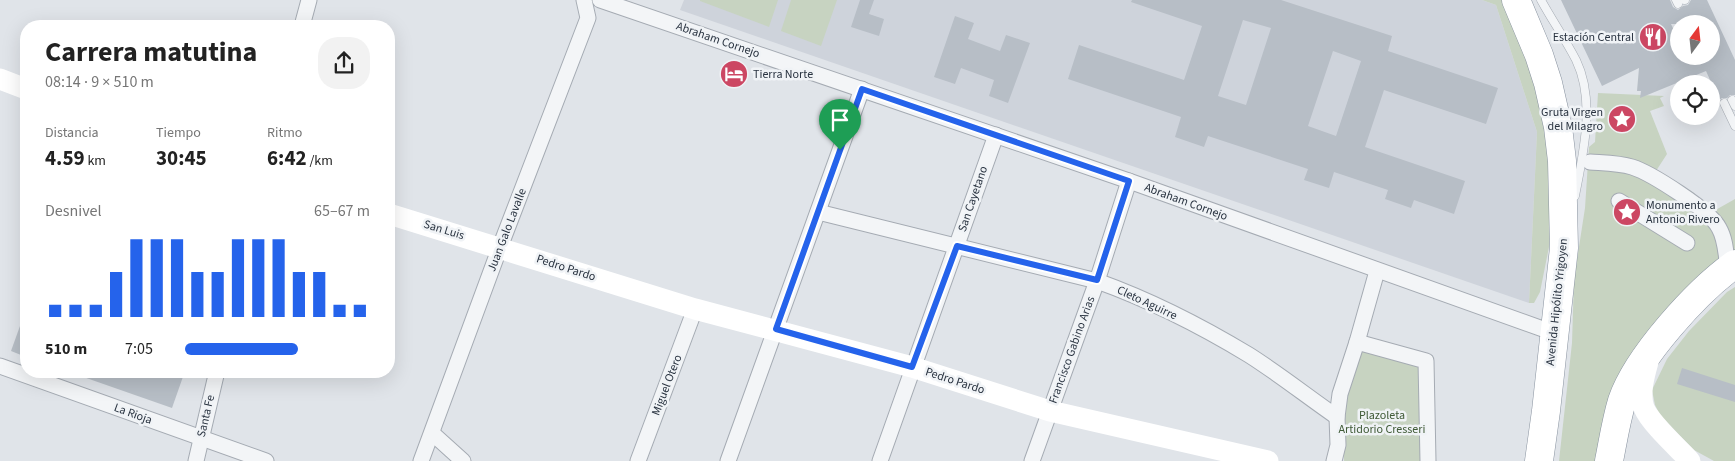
<!DOCTYPE html>
<html lang="es">
<head>
<meta charset="utf-8">
<style>
	body { margin:0; font-family:"Source Sans 3",sans-serif; background:#f2f2f2; color:#222; height:100vh; display:flex; flex-direction:column; font-size:19px; white-space:nowrap }
	* { box-sizing:border-box; margin:0 }
	p { font-size:16px; color:#767676 }
	.icon { flex:none; width:28px; height:28px; fill:none; stroke:currentColor; stroke-width:2; stroke-linecap:round; stroke-linejoin:round }
	.map { position:relative; flex:1; overflow:hidden }
	.drawer { position:absolute; left:20px; top:20px; width:375px; height:358px; display:flex; flex-direction:column; background:#fff; border-radius:20px; box-shadow:0 5px 20px #0002 }
	.drawer>* { flex:none }
	.needle { width:32px; rotate:15deg }
	.controls { position:absolute; left:1670px; top:15px; display:grid; gap:10px }
	.controls a { display:grid; place-items:center; width:50px; height:50px; border-radius:50%; background:#fff; box-shadow:0 5px 20px #0002; font-size:25px }
	.pin { position:absolute; display:grid; place-items:center; width:42px; height:42px; color:#fff; margin:-51px -21px; border-radius:50% 50% 50% 0; rotate:-45deg; box-shadow:0 0 5px #0007 }
	.pin .icon { rotate:45deg }
	.round { display:grid; place-items:center; flex:none; width:52px; height:52px; border-radius:20px; background:#f2f2f2 }
	.summary { display:flex; align-items:center; justify-content:space-between; height:85px; padding:0 25px }
	h1 { font-size:28px; font-weight:700; line-height:38px }
	.figures { display:grid; grid-template-columns:repeat(3,1fr); gap:8px; height:85px; padding:5px 25px }
	.figures div { display:grid; align-content:center }
	.figures b { font-size:21px; font-weight:700 }
	.figures small { font-size:14px; font-weight:400 }
	.figures p { font-size:14px }
	.chart { height:140px; padding:10px 25px }
	.chart p { display:flex; justify-content:space-between }
	.chart svg { width:100%; height:90px; margin-top:5px; stroke:#2563eb; stroke-width:6 }
	ul { padding:0 25px; list-style:none; font-size:16px }
	li { display:grid; grid-template-columns:80px 60px 1fr; align-items:center; height:38px }
	li i { height:12px; border-radius:6px; background:#2563eb }
	.map>svg:first-child { display:block }
	.built { fill:#ced3db }
	.green { fill:#c7d3c1 }
	.building { fill:#b7bec6; fill-rule:evenodd }
	.lines { fill:none; stroke-linecap:round; stroke-linejoin:round }
	.lane-casing { stroke:#a5abb3; stroke-width:9 }
	.street-casing { stroke:#a5abb3; stroke-width:17 }
	.highway-casing { stroke:#88929f; stroke-width:29 }
	.lane { stroke:#f3f5f7; stroke-width:8 }
	.street { stroke:#f3f5f7; stroke-width:15 }
	.secondary { stroke:#fff; stroke-width:21 }
	.highway { stroke:#fff; stroke-width:28 }
	.route-casing { stroke:#fff; stroke-width:10 }
	.route { stroke:#2563eb; stroke-width:6 }
	.labels { text-anchor:middle; dominant-baseline:central; stroke-width:5; stroke-linejoin:round; paint-order:stroke }
	.poi-label { font-size:12px; fill:#293340; stroke:#f0f3f6; text-anchor:end }
	.street-label { font-size:12px; fill:#293340; stroke:#f0f3f6 }
	.park-label { font-size:12px; fill:#405b37; stroke:#f0f3f6 }
</style>
</head>
<body>
<div class="map">
<svg width="1735" height="461" viewBox="0 0 1735 461">
	<rect width="100%" height="100%" fill="#e0e4e9"/>
	<polygon class="built" points="684,0 1482,0 1496,5 1537,132 1529,303 680,10"/>
	<g class="green">
		<polygon points="700,0 778,0 769,27 700,1"/>
		<polygon points="791,0 837,0 821,46 781,31"/>
		<polygon points="1482,0 1503,0 1546,112 1552,221 1549,247 1540,292 1534,303 1529,303 1537,132 1496,5"/>
		<path d="M1598,93l66,3 -4,2 4,8 -14,5 17,43 -11,17 38,22 5,10 13,9 23,-13v52c-32,25 -61,45 -84,78l-54,132h-38l13,-118 2,-64 11,-71 4,-61 6,-5z"/>
		<polygon points="1735,287 1735,461 1714,461 1694,450 1660,415 1655,405 1652,390 1667,359 1689,331 1727,292"/>
		<polygon points="1362,349 1422,365 1422,461 1344,461 1344,414 1346,395"/>
	</g>
	<g class="building">
		<polygon points="860,0 874,0 869,14 884,19 879,36 851,27"/>
		<path d="M1132,0h149l111,36 -4,15 110,37 -12,36 -102,-34 -19,57 100,34 -11,33 -40,-14 -3,8 -26,-9 3,-9 -54,-18 -5,16 -25,-8 4,-11 -100,-33 -4,11 -29,-10 6,-20 -113,-38 11,-34 105,35 18,-54 -71,-24zM1243,20l28,8 -25,77 -28,-9zM1333,51l28,10 -25,75 -28,-10z"/>
		<path d="M1561,0h109l3,7 5,3 5,-4 5,-1 3,-5h16l28,60v35h-5l-3,3h-5l-3,2 -13,-29 -66,27 1,-7h-4l2,-23 -37,18zM1671,24h40v32h-32v-15z"/>
		<polygon points="955,16 974,23 968,39 1000,51 1006,35 1030,43 1008,103 989,96 994,80 961,68 955,84 934,77"/>
		<polygon points="25,312 26,312 26,357 11,351"/>
		<polygon points="1682,368 1735,385 1735,402 1677,384"/>
		<polygon points="73,371 185,371 172,408 72,373"/>
	</g>
	<g class="lines">
		<defs>
			<g id="lane">
				<path d="M1541,0c11,20 24,39 35,60 20,41 7,94 -1,136"/>
				<polyline points="1676,0 1678,4"/>
				<polyline points="1684,0 1685,0"/>
				<polyline points="1732,100 1735,106"/>
				<polyline points="1724,103 1735,126"/>
			</g>
			<g id="street">
				<polyline points="600,0 1129,181 1554,333"/>
				<polyline points="302,26 309,0"/>
				<path d="M1590,162c14,1 29,1 42,5 19,6 79,44 87,61 7,12 7,28 9,41"/>
				<polyline points="1619,201 1687,243"/>
				<path d="M818,212l279,69c53,19 104,45 152,74 30,19 59,42 88,62"/>
				<polyline points="1357,342 1426,361 1428,461"/>
				<polyline points="0,366 266,461"/>
				<polyline points="432,433 463,461"/>
				<polyline points="196,461 217,371"/>
				<polyline points="421,461 500,247 588,18 584,0"/>
				<polyline points="638,461 695,309"/>
				<polyline points="728,461 862,89"/>
				<polyline points="880,461 996,135"/>
				<polyline points="1032,461 1097,281 1129,181"/>
				<polyline points="1334,461 1338,445 1337,417 1340,394 1357,342 1377,271"/>
			</g>
			<g id="highway">
				<polyline points="1516,0 1539,55 1548,83 1558,127 1562,161 1564,248 1546,411 1539,461"/>
				<path d="M1609,461c4,-20 7,-40 13,-60 15,-44 75,-110 113,-137"/>
			</g>
		</defs>
		<use href="#lane" class="lane-casing"/>
		<use href="#street" class="street-casing"/>
		<use href="#highway" class="highway-casing"/>
		<use href="#lane" class="lane"/>
		<use href="#street" class="street"/>
		<g class="secondary">
			<polyline points="0,79 26,89"/>
			<polyline points="389,214 695,309 912,367 1050,411 1268,461"/>
			<path d="M1648,362c-4,14 -9,32 -4,46 7,16 34,40 46,53"/>
		</g>
		<use href="#highway" class="highway"/>
	</g>
	<g class="lines">
		<defs>
			<polygon id="route" points="862,89 1129,181 1097,280 957,246 912,367 776,329"/>
		</defs>
		<use href="#route" class="route-casing"/>
		<use href="#route" class="route"/>
	</g>
	<defs>
		<symbol id="restaurant-disc" viewBox="-11 -11 22 22"><circle r="9.5" fill="#cc4763" stroke="#f0f3f6"/><path d="M-5-6h1v4h1v-4h1v4h1v-4h1v5L-1.5 .5V6h-2V.5L-5-1ZM5-6V6H3V1.5H1.5Q1.5-4 5-6Z" fill="#fff"/></symbol>
		<symbol id="hotel-disc" viewBox="-11 -11 22 22"><circle r="9.5" fill="#cc4763" stroke="#f0f3f6"/><path d="M-6-4.5h1.5V1H6V5H4.5V3h-9V5H-6ZM-4 0a1.8 1.8 0 1 1 3.6 0ZM.5 0V-2.5h3Q6-2.5 6 0Z" fill="#fff"/></symbol>
		<symbol id="sight-disc" viewBox="-11 -11 22 22"><circle r="9.5" fill="#cc4763" stroke="#f0f3f6"/><path d="M0-6L1.8-2.2L6-1.7L2.9 1.2L3.7 5.4L0 3.3L-3.7 5.4L-2.9 1.2L-6-1.7L-1.8-2.2Z" fill="#fff"/></symbol>
	</defs>
	<g fill-rule="evenodd">
		<use href="#restaurant-disc" x="1637" y="21" width="32" height="32"/>
		<use href="#hotel-disc" x="718" y="58" width="32" height="32"/>
		<use href="#sight-disc" x="1606" y="103" width="32" height="32"/>
		<use href="#sight-disc" x="1611" y="196" width="32" height="32"/>
	</g>
	<g class="labels">
		<g class="poi-label">
			<text x="1634" y="37">Estación Central</text>
			<text x="753" y="74" text-anchor="start">Tierra Norte</text>
			<text x="1603" y="112">Gruta Virgen<tspan x="1603" dy="14">del Milagro</tspan></text>
			<text x="1646" y="205" text-anchor="start">Monumento a<tspan x="1646" dy="14">Antonio Rivero</tspan></text>
		</g>
		<g class="street-label">
			<text transform="translate(718 40) rotate(19)">Abraham Cornejo</text>
			<text transform="translate(973 199) rotate(-71)">San Cayetano</text>
			<text transform="translate(1186 202) rotate(20)">Abraham Cornejo</text>
			<text transform="translate(444 230) rotate(17)">San Luis</text>
			<text transform="translate(507 230) rotate(-69)">Juan Galo Lavalle</text>
			<text transform="translate(566 268) rotate(18)">Pedro Pardo</text>
			<text transform="translate(1557 302) rotate(-84)">Avenida Hipólito Yrigoyen</text>
			<text transform="translate(1147 303) rotate(25)">Cleto Aguirre</text>
			<text transform="translate(1072 350) rotate(-70)">Francisco Gabino Arias</text>
			<text transform="translate(955 381) rotate(18)">Pedro Pardo</text>
			<text transform="translate(667 385) rotate(-69)">Miguel Otero</text>
			<text transform="translate(133 414) rotate(20)">La Rioja</text>
			<text transform="translate(206 416) rotate(-77)">Santa Fe</text>
		</g>
		<g class="park-label">
			<text x="1382" y="415">Plazoleta<tspan x="1382" dy="14">Artidorio Cresseri</tspan></text>
		</g>
	</g>
</svg>
<div class="controls">
<a><svg class="needle" viewBox="-14 -14 28 28"><path d="M0-13l5 13h-10z" fill="#e53935"/><path d="M0 13l5-13h-10z" fill="#767676"/></svg></a>
<a><svg class="icon" aria-label="locate" viewBox="0 0 24 24"><circle cx="12" cy="12" r="6"/><path d="M12 2v4M12 18v4M2 12h4M18 12h4"/></svg></a>
</div>
<div class="pin" style="left:840px;top:150px;background:#1e9e55"><svg class="icon" aria-label="arrive" viewBox="0 0 24 24"><path d="M6 21V4h12l-3 4 3 4H6"/></svg></div>
<section class="drawer">
<div class="summary"><div><h1>Carrera matutina</h1><p>08:14 · 9 × 510 m</p></div><a class="round"><svg class="icon" aria-label="share" viewBox="0 0 24 24"><path d="M12 15V3M7 8l5-5 5 5M5 13v7h14v-7"/></svg></a></div>
<div class="figures">
<div><p>Distancia</p><b>4.59<small> km</small></b></div>
<div><p>Tiempo</p><b>30:45</b></div>
<div><p>Ritmo</p><b>6:42<small> /km</small></b></div>
</div>
<div class="chart"><p><span>Desnivel</span>65–67 m</p>
<svg viewBox="0 0 160 44" preserveAspectRatio="none"><path d="M5 44V38M15 44V38M25 44V38M35 44V22M45 44V6M55 44V6M65 44V6M75 44V22M85 44V22M95 44V6M105 44V6M115 44V6M125 44V22M135 44V22M145 44V38M155 44V38"/></svg>
</div>
<ul>
<li><b>510 m</b>7:05<i style="width:61%"></i></li>
</ul>
</section>
</div>
</body>
</html>
